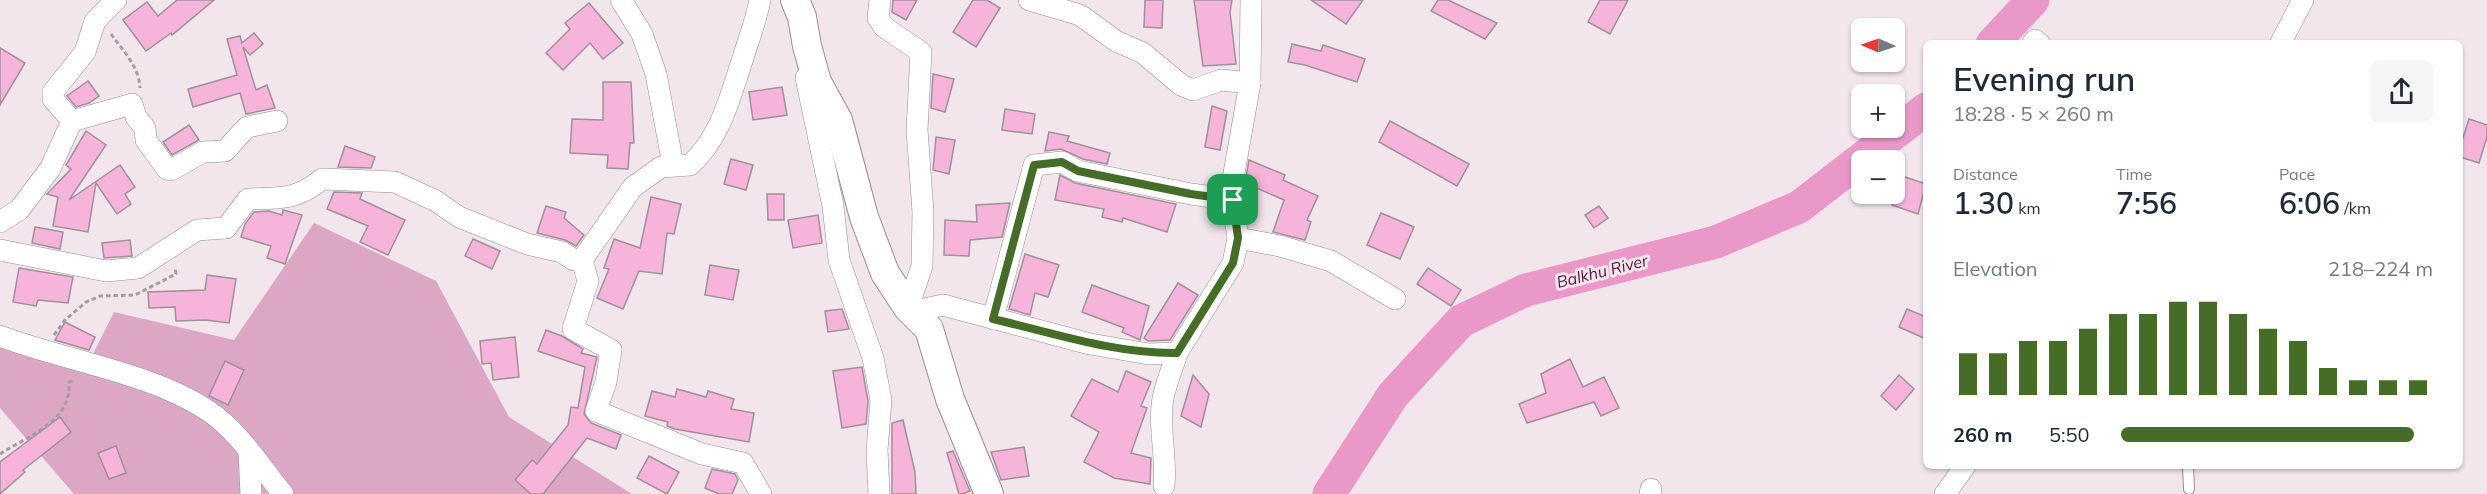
<!DOCTYPE html>
<html lang="en">
<head>
<meta charset="utf-8">
<style>
	body { margin:0; font-family:Mulish,sans-serif; background:#f6f6f7; color:#1f2937; height:100vh; display:flex; flex-direction:column; font-size:22px; white-space:nowrap }
	* { box-sizing:border-box; margin:0 }
	p { font-size:20px; color:#747a83 }
	.icon { flex:none; width:33px; height:33px; fill:none; stroke:currentColor; stroke-width:2; stroke-linecap:round; stroke-linejoin:round }
	.map { position:relative; flex:1; overflow:hidden }
	.details { position:absolute; left:1923px; top:40px; width:540px; height:429px; display:flex; flex-direction:column; background:#fff; border-radius:9px; box-shadow:0 2px 4px #0004 }
	.details>* { flex:none }
	.needle { width:39px; rotate:272deg }
	.buttons { position:absolute; left:1851px; top:18px; display:grid; gap:12px }
	.buttons a { display:grid; place-items:center; width:54px; height:54px; border-radius:9px; background:#fff; box-shadow:0 2px 4px #0004; font-size:30px }
	.pin { position:absolute; display:grid; place-items:center; width:51px; height:51px; color:#fff; margin:-26px; border-radius:12px; box-shadow:0 3px 9px #0006 }
	.round { display:grid; place-items:center; flex:none; width:63px; height:63px; border-radius:9px; background:#f6f6f7 }
	.head { display:flex; align-items:center; justify-content:space-between; height:102px; padding:0 30px }
	h1 { font-size:33px; font-weight:600; line-height:45px }
	.figures { display:grid; grid-template-columns:repeat(3,1fr); gap:9px; height:102px; padding:6px 30px }
	.figures div { display:grid; align-content:center }
	.figures b { font-size:30px; font-weight:600 }
	.figures small { font-size:16px; font-weight:400 }
	.figures p { font-size:16px }
	.chart { height:168px; padding:12px 30px }
	.chart p { display:flex; justify-content:space-between }
	.chart svg { width:100%; height:108px; margin-top:6px; stroke:#466d27; stroke-width:6 }
	ul { padding:0 30px; list-style:none; font-size:20px }
	li { display:grid; grid-template-columns:96px 72px 1fr; align-items:center; height:45px }
	li i { height:15px; border-radius:8px; background:#466d27 }
	.map>svg:first-child { display:block }
	.green { fill:#dba7c5 }
	.lines { fill:none; stroke-linecap:round; stroke-linejoin:round }
	.river { stroke:#e998c8; stroke-width:33 }
	.building { fill:#f7b4da; stroke:#9e9198; stroke-width:1.5 }
	.lane-casing { stroke:#998d93; stroke-width:12 }
	.street-casing { stroke:#998d93; stroke-width:22 }
	.secondary-casing { stroke:#998d93; stroke-width:30 }
	.path { stroke:#a69da2; stroke-width:3; stroke-dasharray:4.5 3; stroke-linecap:butt }
	.lane { stroke:#fff; stroke-width:10 }
	.street { stroke:#fff; stroke-width:21 }
	.secondary { stroke:#fff; stroke-width:28 }
	.route-casing { stroke:#fff; stroke-width:12 }
	.route { stroke:#466d27; stroke-width:8 }
	.labels { text-anchor:middle; dominant-baseline:central; stroke-width:6; stroke-linejoin:round; paint-order:stroke }
	.water-label { font-size:16px; font-style:italic; fill:#581141; stroke:#f2e5ec }
</style>
</head>
<body>
<div class="map">
<svg width="2487" height="494" viewBox="0 0 2487 494">
	<rect width="100%" height="100%" fill="#f2e5ec"/>
	<polygon class="green" points="314,223 436,281 509,417 632,494 74,494 0,408 0,331 88,364 114,312 234,340"/>
	<g class="lines">
		<g class="river">
			<polyline points="1992,44 2033,0"/>
			<polyline points="1329,494 1393,395 1461,321 1526,290 1716,242 1799,207 1926,109"/>
		</g>
	</g>
	<g class="building">
		<polygon points="177,0 214,0 172,35 171,33 146,51 123,20 147,2 158,16"/>
		<polygon points="893,0 917,0 906,20 892,12"/>
		<polygon points="973,0 987,0 1000,8 976,47 953,32"/>
		<polygon points="1145,0 1163,0 1162,28 1144,27"/>
		<polygon points="1194,0 1232,0 1230,12 1236,64 1203,66"/>
		<polygon points="1311,0 1363,0 1346,24"/>
		<polygon points="1438,0 1448,0 1497,23 1485,39 1431,11"/>
		<polygon points="1600,0 1628,0 1610,34 1588,22"/>
		<polygon points="589,3 623,43 603,59 590,43 563,70 546,53 570,29 565,23"/>
		<polygon points="254,33 263,44 250,55 243,47 256,90 267,85 275,108 246,114 240,93 193,107 188,89 237,75 227,39 240,36 242,43"/>
		<polygon points="1292,44 1321,51 1323,45 1365,59 1357,82 1305,65 1288,62"/>
		<polygon points="0,48 25,63 0,105"/>
		<polygon points="933,74 954,79 945,112 931,108"/>
		<polygon points="88,81 99,96 89,103 76,107 67,96"/>
		<polygon points="603,82 631,82 634,143 630,143 628,169 607,168 608,155 570,153 572,119 603,120"/>
		<polygon points="782,87 787,115 753,120 749,92"/>
		<polygon points="1212,106 1227,111 1220,150 1205,147"/>
		<polygon points="1005,109 1035,114 1032,134 1002,130"/>
		<polygon points="2469,119 2487,125 2487,137 2479,163 2460,157 2460,147"/>
		<polygon points="1390,121 1469,164 1457,186 1379,142"/>
		<polygon points="189,125 199,140 172,155 163,142"/>
		<polygon points="86,131 106,145 69,200 120,165 135,187 125,194 131,204 117,214 96,183 88,232 53,226 58,197 47,194 71,169 66,165"/>
		<polygon points="1049,132 1069,136 1067,141 1110,153 1107,164 1083,159 1061,149 1045,151"/>
		<polygon points="936,137 955,140 949,174 933,170"/>
		<polygon points="345,146 375,157 371,168 338,167"/>
		<polygon points="731,159 753,165 746,190 724,184"/>
		<polygon points="1249,160 1285,175 1283,180 1318,196 1307,220 1311,222 1305,240 1273,232 1284,200 1245,183"/>
		<polygon points="1060,175 1075,183 1176,204 1167,232 1123,218 1122,222 1102,217 1104,209 1055,200"/>
		<polygon points="1902,176 1926,184 1918,214 1892,205"/>
		<polygon points="334,192 362,193 360,199 405,220 388,255 360,242 368,226 327,209"/>
		<polygon points="767,194 784,194 784,220 768,220"/>
		<polygon points="651,197 681,204 674,234 667,233 662,274 639,271 623,309 597,298 609,269 604,268 614,239 640,248"/>
		<polygon points="1010,203 1002,237 970,240 969,256 944,255 945,220 977,222 976,205"/>
		<polygon points="546,206 566,212 564,218 584,235 576,246 565,240 537,233"/>
		<polygon points="1599,206 1608,218 1594,228 1585,215"/>
		<polygon points="283,210 302,215 285,264 267,258 271,246 241,237 245,224 254,212 269,211 282,215"/>
		<polygon points="1381,213 1414,227 1400,259 1367,245"/>
		<polygon points="818,215 822,243 793,248 788,220"/>
		<polygon points="35,227 63,232 60,249 32,243"/>
		<polygon points="473,239 500,251 492,269 465,256"/>
		<polygon points="130,240 132,256 104,258 102,243"/>
		<polygon points="1025,254 1059,265 1048,297 1035,293 1030,315 1009,309"/>
		<polygon points="710,265 739,270 733,300 705,295"/>
		<polygon points="19,268 73,277 68,303 38,300 36,306 13,302"/>
		<polygon points="1428,268 1461,290 1451,306 1417,284"/>
		<polygon points="207,275 236,279 229,323 206,320 176,321 175,307 149,308 148,292 205,290"/>
		<polygon points="1178,283 1198,295 1170,340 1148,341 1144,338"/>
		<polygon points="1092,285 1149,306 1140,340 1122,332 1124,328 1082,312"/>
		<polygon points="842,309 849,329 828,332 825,311"/>
		<polygon points="1907,309 1926,317 1926,339 1899,327"/>
		<polygon points="65,322 95,337 89,350 55,340"/>
		<polygon points="546,330 562,336 583,349 581,353 597,357 584,414 591,423 621,435 616,449 587,438 543,494 531,494 515,480 532,460 537,464 568,425 571,407 578,408 585,367 538,351"/>
		<polygon points="515,337 519,377 493,380 491,363 482,364 480,341"/>
		<polygon points="1570,359 1583,387 1604,377 1619,408 1601,416 1594,402 1527,423 1519,404 1546,393 1541,374"/>
		<polygon points="225,361 244,370 228,405 209,396"/>
		<polygon points="862,367 868,401 866,424 842,428 833,371"/>
		<polygon points="1126,371 1151,382 1141,406 1147,408 1131,453 1151,458 1150,484 1114,478 1084,462 1099,432 1071,416 1092,379 1118,392"/>
		<polygon points="1193,375 1209,394 1201,427 1181,416"/>
		<polygon points="1899,375 1914,389 1896,410 1881,396"/>
		<polygon points="677,389 706,397 708,391 734,399 731,409 754,413 749,442 675,429 667,426 668,422 645,416 652,391 675,397"/>
		<polygon points="60,417 71,432 23,470 25,472 0,494 0,462"/>
		<polygon points="903,420 915,472 916,494 892,494 892,423"/>
		<polygon points="116,446 126,473 109,479 98,453"/>
		<polygon points="1024,447 1029,476 1001,480 991,452"/>
		<polygon points="953,451 970,491 962,494 959,494 947,453"/>
		<polygon points="649,456 679,472 667,494 637,478"/>
		<polygon points="712,469 735,474 738,480 732,494 719,494 705,488"/>
	</g>
	<g class="lines">
		<defs>
			<polyline id="lane" points="2188,466 2189,489"/>
			<g id="street">
				<polyline points="621,0 642,34 656,74 673,165"/>
				<path d="M760,0c-4,21 -11,38 -17,58 -13,39 -22,79 -53,107l-29,2 -28,20 -51,73 6,21 -15,48 38,21 -5,32 -10,29 106,43 41,9 18,31"/>
				<polyline points="880,0 878,18 884,27 921,52 917,130 923,212 922,266 908,308"/>
				<polyline points="1029,0 1080,15 1116,41 1143,53 1181,85 1193,90 1221,80 1250,83"/>
				<polyline points="2032,44 2035,40 2040,44"/>
				<polyline points="2280,44 2303,0"/>
				<polyline points="806,78 833,206 839,260 873,358 881,400 877,450 879,494"/>
				<polyline points="72,121 53,99 53,92 85,52 95,21 116,0"/>
				<polyline points="0,222 19,210 50,169 72,121 132,104 136,117 145,128 146,140 167,169 171,170 203,152 225,151 247,127 277,121"/>
				<polyline points="1238,238 1280,246 1331,261 1395,299"/>
				<path d="M0,250l106,21 32,-3 59,-38 29,-2 22,-29c33,-1 49,1 74,-20l73,3 41,19 23,16 68,27 35,8 12,8h8"/>
				<polyline points="915,311 943,305 1090,344 1149,354 1177,353 1233,263 1238,238 1231,190 1250,83 1251,0"/>
				<polyline points="993,319 1034,165 1062,162 1078,171 1191,194 1233,200"/>
				<path d="M0,336c63,24 151,37 207,74 31,20 53,56 76,84"/>
				<polyline points="249,452 251,494"/>
				<path d="M1164,486c3,-30 -6,-59 -1,-88 3,-15 10,-31 14,-45"/>
				<polyline points="1650,494 1651,489"/>
				<polyline points="1945,494 1965,466"/>
			</g>
			<polyline id="secondary" points="795,0 802,17 807,46 817,82 838,120 864,217 885,273 908,308 929,329 950,399 989,494"/>
		</defs>
		<use href="#lane" class="lane-casing"/>
		<use href="#street" class="street-casing"/>
		<use href="#secondary" class="secondary-casing"/>
		<g class="path">
			<path d="M111,34c12,17 28,32 29,54"/>
			<polyline points="54,335 65,320 86,302 100,296 135,295 176,274 175,267"/>
			<path d="M0,454c29,-19 72,-32 69,-72l5,-1"/>
		</g>
		<use href="#lane" class="lane"/>
		<use href="#street" class="street"/>
		<use href="#secondary" class="secondary"/>
	</g>
	<g class="lines">
		<defs>
			<path id="route" d="M1062,162l16,9 113,23 42,6 5,38 -5,25 -56,90c-62,1 -123,-20 -184,-34l41,-154z"/>
		</defs>
		<use href="#route" class="route-casing"/>
		<use href="#route" class="route"/>
	</g>
	<g class="labels">
		<g class="water-label">
			<text transform="translate(1602 271) rotate(-14)">Balkhu River</text>
		</g>
	</g>
</svg>
<div class="buttons">
<a><svg class="needle" viewBox="-14 -14 28 28"><path d="M0-13l5 13h-10z" fill="#e53935"/><path d="M0 13l5-13h-10z" fill="#747a83"/></svg></a>
<a>+</a>
<a>−</a>
</div>
<div class="pin" style="left:1233px;top:200px;background:#1e9e55"><svg class="icon" aria-label="arrive" viewBox="0 0 24 24"><path d="M6 21V4h12l-3 4 3 4H6"/></svg></div>
<section class="details">
<div class="head"><div><h1>Evening run</h1><p>18:28 · 5 × 260 m</p></div><a class="round"><svg class="icon" aria-label="share" viewBox="0 0 24 24"><path d="M12 15V3M7 8l5-5 5 5M5 13v7h14v-7"/></svg></a></div>
<div class="figures">
<div><p>Distance</p><b>1.30<small> km</small></b></div>
<div><p>Time</p><b>7:56</b></div>
<div><p>Pace</p><b>6:06<small> /km</small></b></div>
</div>
<div class="chart"><p><span>Elevation</span>218–224 m</p>
<svg viewBox="0 0 160 44" preserveAspectRatio="none"><path d="M5 44V27M15 44V27M25 44V22M35 44V22M45 44V17M55 44V11M65 44V11M75 44V6M85 44V6M95 44V11M105 44V17M115 44V22M125 44V33M135 44V38M145 44V38M155 44V38"/></svg>
</div>
<ul>
<li><b>260 m</b>5:50<i style="width:94%"></i></li>
</ul>
</section>
</div>
</body>
</html>
